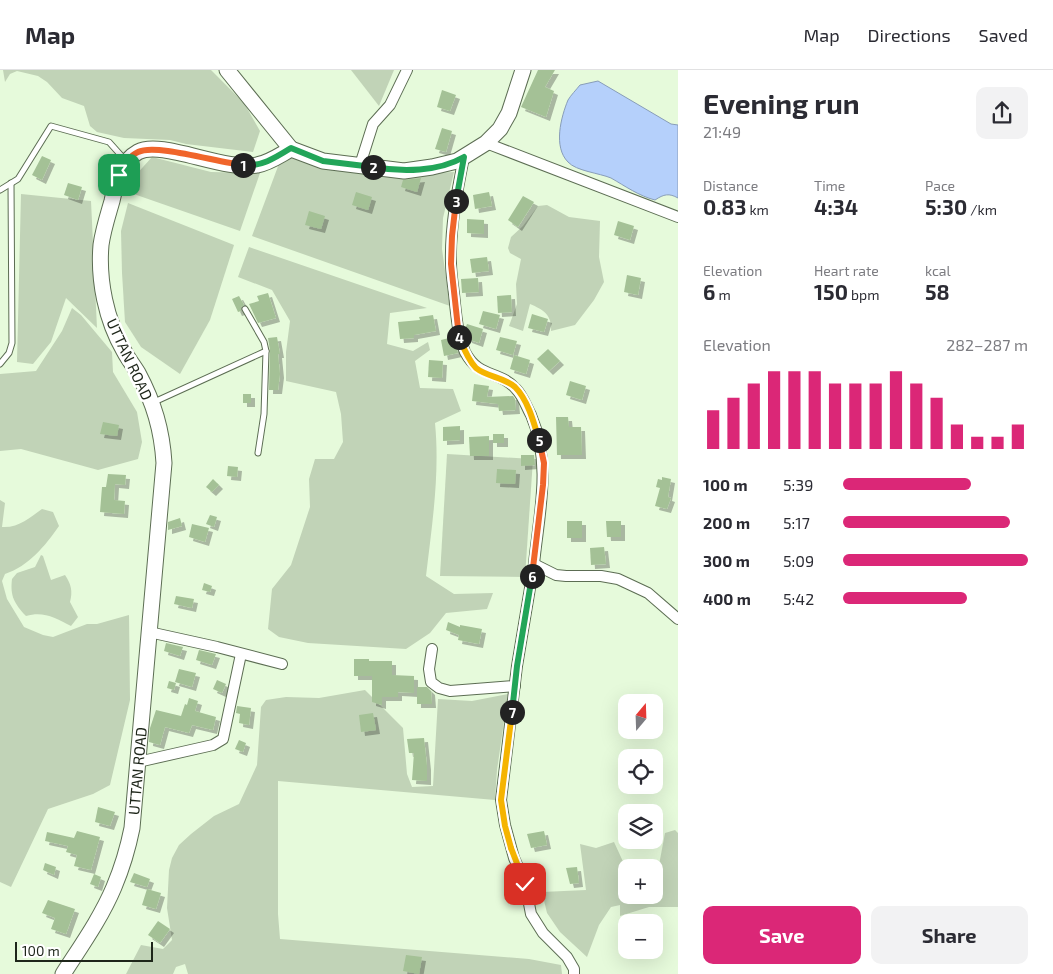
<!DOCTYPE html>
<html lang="en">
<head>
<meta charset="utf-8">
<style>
	body { margin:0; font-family:"Exo 2",sans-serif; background:#f2f2f3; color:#2b2b33; height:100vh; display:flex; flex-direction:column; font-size:19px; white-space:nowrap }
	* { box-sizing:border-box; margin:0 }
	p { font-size:16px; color:#7c7c81 }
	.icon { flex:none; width:28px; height:28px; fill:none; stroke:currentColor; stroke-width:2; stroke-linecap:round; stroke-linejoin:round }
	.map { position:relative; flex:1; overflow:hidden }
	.sheet { display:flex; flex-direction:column; background:#fff; width:375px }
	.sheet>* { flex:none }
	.needle { width:32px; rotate:19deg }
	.tools { position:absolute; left:618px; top:624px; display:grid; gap:10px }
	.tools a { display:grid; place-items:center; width:45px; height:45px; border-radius:10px; background:#fff; box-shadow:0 5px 20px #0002; font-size:25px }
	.scale { position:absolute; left:15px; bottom:12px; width:138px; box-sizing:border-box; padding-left:5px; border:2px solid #1e261a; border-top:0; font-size:14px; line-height:18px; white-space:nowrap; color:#1e261a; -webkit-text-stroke:4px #fff; paint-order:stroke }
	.pin { position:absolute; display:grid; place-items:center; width:42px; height:42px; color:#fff; margin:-21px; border-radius:10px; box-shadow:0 2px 8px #0006 }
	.km { position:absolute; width:25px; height:25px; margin:-12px; border-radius:50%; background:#222; color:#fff; font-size:14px; line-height:25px; text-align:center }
	.round { display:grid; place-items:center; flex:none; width:52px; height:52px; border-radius:10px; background:#f2f2f3 }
	.summary { display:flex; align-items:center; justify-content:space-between; height:85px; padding:0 25px }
	h1 { font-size:28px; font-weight:700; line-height:38px }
	.figures { display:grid; grid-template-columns:repeat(3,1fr); gap:8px; height:85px; padding:5px 25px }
	.figures div { display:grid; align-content:center }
	.figures b { font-size:21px; font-weight:700 }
	.figures small { font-size:14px; font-weight:400 }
	.figures p { font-size:14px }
	.chart { height:140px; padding:10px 25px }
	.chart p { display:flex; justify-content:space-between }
	.chart svg { width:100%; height:90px; margin-top:5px; stroke:#db2777; stroke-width:6 }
	.action { display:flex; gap:10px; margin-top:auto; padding:10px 25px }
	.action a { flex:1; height:58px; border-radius:10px; background:#db2777; color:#fff; font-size:20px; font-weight:700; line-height:58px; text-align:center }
	.action a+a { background:#f2f2f3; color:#2b2b33 }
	ul { padding:0 25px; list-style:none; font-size:16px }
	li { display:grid; grid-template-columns:80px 60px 1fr; align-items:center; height:38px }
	li i { height:12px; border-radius:6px; background:#db2777 }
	header { display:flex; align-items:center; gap:30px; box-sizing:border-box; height:70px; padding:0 25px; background:#fff; border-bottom:1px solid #e1e1e2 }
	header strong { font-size:24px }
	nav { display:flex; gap:28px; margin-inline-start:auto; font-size:18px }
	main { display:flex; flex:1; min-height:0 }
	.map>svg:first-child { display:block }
	.green { fill:#c1d3b7 }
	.water { fill:#b5d0fb; stroke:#889db8 }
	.building { fill:#a4c196; filter:url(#shadow) }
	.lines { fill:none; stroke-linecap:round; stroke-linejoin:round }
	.lane-casing { stroke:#5c6d53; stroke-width:7 }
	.street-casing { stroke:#5c6d53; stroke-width:12 }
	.secondary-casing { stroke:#5c6d53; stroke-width:17 }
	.lane { stroke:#fff; stroke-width:5 }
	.street { stroke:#fff; stroke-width:10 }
	.secondary { stroke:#fff; stroke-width:15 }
	.split-1-casing { stroke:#fff; stroke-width:10 }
	.split-2-casing { stroke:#fff; stroke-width:10 }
	.split-3-casing { stroke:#fff; stroke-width:10 }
	.split-4-casing { stroke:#fff; stroke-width:10 }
	.split-5-casing { stroke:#fff; stroke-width:10 }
	.split-6-casing { stroke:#fff; stroke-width:10 }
	.split-7-casing { stroke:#fff; stroke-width:10 }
	.split-8-casing { stroke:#fff; stroke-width:10 }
	.split-9-casing { stroke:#fff; stroke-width:10 }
	.split-1 { stroke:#f0652b; stroke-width:6 }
	.split-2 { stroke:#22a559; stroke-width:6 }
	.split-3 { stroke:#22a559; stroke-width:6 }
	.split-4 { stroke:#f0652b; stroke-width:6 }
	.split-5 { stroke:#f5b400; stroke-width:6 }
	.split-6 { stroke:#f0652b; stroke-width:6 }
	.split-7 { stroke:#22a559; stroke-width:6 }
	.split-8 { stroke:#f5b400; stroke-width:6 }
	.split-9 { stroke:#f5b400; stroke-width:6 }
	.labels { text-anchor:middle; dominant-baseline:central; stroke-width:5; stroke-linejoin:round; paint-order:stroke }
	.street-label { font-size:15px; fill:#1e261a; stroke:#fff }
</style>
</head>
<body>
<header>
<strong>Map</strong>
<nav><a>Map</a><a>Directions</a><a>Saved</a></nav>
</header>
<main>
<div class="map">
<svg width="678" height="904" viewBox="0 0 678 904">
	<defs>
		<filter id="shadow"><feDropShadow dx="4" dy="4" stdDeviation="0" flood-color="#0004"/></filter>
	</defs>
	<rect width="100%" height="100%" fill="#e6fadb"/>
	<g class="green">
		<polygon points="3,0 211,0 244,33 260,61 253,82 186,74 170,70 124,68 97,62 90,56 84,36 62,28 47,12 38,6 17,1 10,4 5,12"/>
		<polygon points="351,0 394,0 379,36"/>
		<polygon points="152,87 211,102 260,103 240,161 128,122 134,107"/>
		<polygon points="295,87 348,102 388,105 454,102 443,148 442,179 450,236 252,166 280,91"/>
		<polygon points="21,124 91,131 97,258 66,228 51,272 33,294 17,292"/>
		<polygon points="128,133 234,175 210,250 180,304 141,277 125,252 122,203 121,161"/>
		<path d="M547,135l22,12 31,4 -1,36 5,25 -10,18 -19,25 -24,6c1,-16 -7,-21 -21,-27l-7,27 -14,-5 8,-22 -1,-20 5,-25 -11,-6 -2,-5 3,-11 12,-11 15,-20z"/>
		<path d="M249,177l178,61 -37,5 -3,31 26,7 15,-9 2,8 -15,11 5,27 33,1 8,22 -26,12c5,51 -3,102 -9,153l28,18 39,-1 -6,16 -41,4 -16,20 -24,16 -98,-6 -29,-6 -11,-8 4,-40 19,-24 19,-58 -1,-28 6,-20h19l9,-17 -2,-28 -5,-22 -50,-11v-29l4,-31 -18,-31 -34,-13z"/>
		<polygon points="72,238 81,245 112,282 113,302 137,342 142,372 138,389 98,400 21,379 0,381 0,304 36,301 62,261"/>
		<polygon points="447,384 533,389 525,507 440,506"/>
		<path d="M0,430l5,3 -3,24c17,1 27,-9 40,-18l11,3 6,14c-14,20 -30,40 -54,48l-3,7 5,18 17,28 19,8 10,2 34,-13h10l32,-9 1,85 -20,85 -17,9 -45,15 -37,78 -11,-5z"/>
		<path d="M41,485l2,1 8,24 14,-5c6,9 8,16 5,27l8,15 -7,9c-16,-8 -27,-15 -45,-10 -12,-13 -16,-20 -14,-37l5,-6 18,-6z"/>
		<polygon points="365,620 403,658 407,704 412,717 433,716 438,629 472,631 508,624 497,700 495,730 278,711 278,844 280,869 529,889 561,895 562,904 188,904 185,894 176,897 173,904 126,904 141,875 163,879 172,870 167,838 169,800 172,788 179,775 191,764 214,746 239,734 257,695 261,637 266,630 286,627 319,628"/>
		<polygon points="675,760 678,763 678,837 649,837 620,846 620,835 611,837 599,855 587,887 560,862 547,843 542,822 586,820 580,774 596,778 614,772 626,798 626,825 654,825 654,800 659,795 665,763"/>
	</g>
	<path class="water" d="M598,11l73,43 7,1v73c-9,-5 -14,-4 -23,2 -16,-4 -30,-14 -44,-22 -12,-5 -35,-7 -43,-16 -15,-15 -7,-45 0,-62 3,-5 8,-10 12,-15z"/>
	<g class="building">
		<polygon points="538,0 555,0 545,17 554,21 546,47 521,37"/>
		<polygon points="442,20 456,25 450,41 437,37"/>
		<polygon points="442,58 452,61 446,82 435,79"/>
		<polygon points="42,86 51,90 42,110 32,105"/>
		<polygon points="421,108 417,122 401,117 403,110"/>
		<polygon points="68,113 82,117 78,130 64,125"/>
		<polygon points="356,122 372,127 368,140 352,135"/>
		<polygon points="489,122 492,136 475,139 473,125"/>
		<polygon points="523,126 534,132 518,157 508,150"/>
		<polygon points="309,141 325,146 321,159 305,155"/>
		<polygon points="467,149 484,150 484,164 467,163"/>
		<polygon points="618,151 634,156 630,170 614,165"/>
		<polygon points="487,187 489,201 472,203 470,189"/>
		<polygon points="627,205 641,208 638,225 624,222"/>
		<polygon points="478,208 479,222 462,223 461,209"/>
		<polygon points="268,223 276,248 258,253 249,234 259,231 257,226"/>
		<polygon points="511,225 512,242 498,243 497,226"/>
		<polygon points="239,226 244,235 241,237 241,241 238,242 232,229"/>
		<polygon points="483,241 500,245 496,259 479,254"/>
		<polygon points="532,244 548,249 544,262 528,258"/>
		<polygon points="433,245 436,261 414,265 414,268 400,269 398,252 420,250 419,247"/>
		<polygon points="467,254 483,259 479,273 468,269 465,259"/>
		<polygon points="277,267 280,284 278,284 280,304 278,320 269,320 270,281 268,268"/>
		<polygon points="453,267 458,283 444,286 441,270"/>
		<polygon points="500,267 517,271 513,285 496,280"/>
		<polygon points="548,279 560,291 549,301 537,289"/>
		<polygon points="514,285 530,290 526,304 510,299"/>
		<polygon points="429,290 443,291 442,308 428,307"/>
		<polygon points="570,311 586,316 582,330 566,325"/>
		<polygon points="474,314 489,316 487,327 513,326 515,329 516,340 499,341 498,334 472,331"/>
		<rect x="243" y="324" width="8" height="9"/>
		<polygon points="556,347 568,347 569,357 581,357 582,385 557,385"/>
		<polygon points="103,352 119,355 117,366 100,364"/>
		<polygon points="460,356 460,370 443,371 443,357"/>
		<rect x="493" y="364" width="11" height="9"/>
		<polygon points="489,366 489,386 470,386 469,367"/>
		<polygon points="521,385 534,385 535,395 521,396"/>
		<polygon points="228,396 238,397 237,407 227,406"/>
		<polygon points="497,399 516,400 515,414 496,413"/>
		<polygon points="108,404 126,405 125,415 115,414 114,430 125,431 124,444 100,442 102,417 106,417"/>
		<polygon points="662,407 671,409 668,427 671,428 667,439 655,436 660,418 656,417 658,409 662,410"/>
		<polygon points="213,409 219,415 212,422 206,417"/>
		<polygon points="210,445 217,447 214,457 206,454"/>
		<polygon points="180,448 182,456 168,460 168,452"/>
		<rect x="567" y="451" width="15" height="17"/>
		<polygon points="606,451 621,451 621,467 607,467"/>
		<polygon points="192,454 209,458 205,472 189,467"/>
		<polygon points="604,477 606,494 591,495 590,478"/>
		<polygon points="204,513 212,516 210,522 202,520"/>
		<polygon points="176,526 194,529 192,538 174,534"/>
		<polygon points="448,552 460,557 460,555 482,559 479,574 458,570 459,565 446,560"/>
		<polygon points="166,573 183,577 180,586 164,581"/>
		<polygon points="199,580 216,584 212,595 196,590"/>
		<polygon points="354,589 369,589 369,591 392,591 392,605 414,606 414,623 398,622 398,627 382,627 382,635 372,632 372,606 354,606"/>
		<polygon points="179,599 196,603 192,617 175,612"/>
		<polygon points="217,610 226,614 222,623 213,619"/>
		<polygon points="169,611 176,613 174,620 167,618"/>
		<polygon points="417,617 427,617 431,621 432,634 417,634"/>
		<polygon points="189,628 198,631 195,641 216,647 213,660 192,655 189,663 165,657 160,675 149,672 150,658 156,640 181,646 185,634 187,635"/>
		<polygon points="237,636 251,638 249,655 239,653 240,644 236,643"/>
		<polygon points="373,643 376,660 361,662 359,645"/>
		<polygon points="424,668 427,696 427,711 412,710 414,683 409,683 407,669"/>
		<polygon points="239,670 246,673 243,682 235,679"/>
		<polygon points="98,737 115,742 110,756 95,752"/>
		<polygon points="77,761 100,767 91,800 74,796 77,785 66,782 68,776 45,771 47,762 74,768"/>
		<polygon points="544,761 547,775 531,778 527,764"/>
		<polygon points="45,793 56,797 54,805 43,800"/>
		<polygon points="577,797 579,813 570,814 566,798"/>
		<polygon points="134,803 150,809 147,817 130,812"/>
		<polygon points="94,804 101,807 98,817 90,814"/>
		<polygon points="147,819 161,823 156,839 142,835"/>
		<polygon points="48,830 75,839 66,864 51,859 55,848 42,843"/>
		<polygon points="158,851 170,859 160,873 148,865"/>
		<polygon points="406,885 422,887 419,904 403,901"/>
	</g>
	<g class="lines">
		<defs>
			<g id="lane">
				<polyline points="0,120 18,109 51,56 109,72 126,91"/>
				<polyline points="245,239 264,272 266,281 264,344 258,383"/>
				<polyline points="0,294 9,283 12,273 11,113"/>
				<polyline points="152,333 266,281"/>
			</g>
			<g id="street">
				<polyline points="486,73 678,147"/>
				<path d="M464,87c-7,35 -14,70 -13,106 0,13 3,27 4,41 2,17 3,32 10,48 14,27 35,18 51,37 7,7 10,17 15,26 21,49 8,98 3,149"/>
				<polyline points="360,95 373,54 390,35 407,0"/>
				<polyline points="149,562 217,577 282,594"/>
				<polyline points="432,579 429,599 431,612 439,618 450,621 515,616"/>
				<polyline points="138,692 213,675 223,669 241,584"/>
				<polyline points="574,904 574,899 567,887 543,863 531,844 525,813 514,788 505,755 501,730 517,596 534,494 556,505 566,506 601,506 618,509 648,523 678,549"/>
			</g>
			<g id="secondary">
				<polyline points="227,0 291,79"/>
				<path id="s1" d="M63,904c18,-28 38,-56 51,-87 8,-19 14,-39 18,-59l32,-365c-2,-33 -10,-60 -26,-90 -4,-7 -10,-14 -14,-22 -18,-31 -26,-71 -23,-106 2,-15 7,-30 11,-44 4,-18 8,-39 26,-49 23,-13 87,20 119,13 12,-2 23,-10 34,-16l32,12 81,10 28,-4 25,-6 29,-18 14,-14 9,-16 14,-43"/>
			</g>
		</defs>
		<use href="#lane" class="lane-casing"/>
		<use href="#street" class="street-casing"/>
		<use href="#secondary" class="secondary-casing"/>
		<use href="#lane" class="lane"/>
		<use href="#street" class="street"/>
		<use href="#secondary" class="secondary"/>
	</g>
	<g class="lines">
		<defs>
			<path id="split-1" d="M119,105c5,-9 10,-19 19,-23 18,-9 81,11 105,13"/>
			<path id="split-2" d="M243,95c18,2 32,-7 48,-17l32,13 50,6"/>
			<path id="split-3" d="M373,97c29,5 65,5 91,-10l-8,44"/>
			<polyline id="split-4" points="456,131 452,166 451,194 459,267"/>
			<path id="split-5" d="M459,267c4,10 9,23 17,31 11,9 28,9 39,19 13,13 19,36 24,53"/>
			<polyline id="split-6" points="532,506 543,415 544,393 539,370"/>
			<polyline id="split-7" points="512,642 517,596 532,506"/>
			<polyline id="split-8" points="511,778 505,756 501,730 512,642"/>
			<polyline id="split-9" points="511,778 525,814"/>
		</defs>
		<use href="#split-1" class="split-1-casing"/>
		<use href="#split-2" class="split-2-casing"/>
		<use href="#split-3" class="split-3-casing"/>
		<use href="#split-4" class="split-4-casing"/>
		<use href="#split-5" class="split-5-casing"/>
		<use href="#split-6" class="split-6-casing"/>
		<use href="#split-7" class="split-7-casing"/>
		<use href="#split-8" class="split-8-casing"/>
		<use href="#split-9" class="split-9-casing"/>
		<use href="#split-1" class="split-1"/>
		<use href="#split-2" class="split-2"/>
		<use href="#split-3" class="split-3"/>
		<use href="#split-4" class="split-4"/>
		<use href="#split-5" class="split-5"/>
		<use href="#split-6" class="split-6"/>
		<use href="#split-7" class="split-7"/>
		<use href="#split-8" class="split-8"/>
		<use href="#split-9" class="split-9"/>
	</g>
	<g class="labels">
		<g class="street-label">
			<text transform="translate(130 289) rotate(65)">UTTAN ROAD</text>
			<text stroke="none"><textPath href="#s1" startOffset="220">UTTAN ROAD</textPath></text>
		</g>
	</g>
</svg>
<div class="tools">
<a><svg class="needle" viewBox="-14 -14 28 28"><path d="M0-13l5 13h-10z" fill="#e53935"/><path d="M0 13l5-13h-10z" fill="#7c7c81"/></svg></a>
<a><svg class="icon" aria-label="locate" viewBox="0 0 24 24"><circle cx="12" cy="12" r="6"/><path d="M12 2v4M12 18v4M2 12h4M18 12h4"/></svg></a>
<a><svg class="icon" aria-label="layers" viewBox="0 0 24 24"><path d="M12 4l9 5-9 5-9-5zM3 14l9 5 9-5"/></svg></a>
<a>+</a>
<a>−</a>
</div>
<div class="scale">100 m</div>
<div class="pin" style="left:119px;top:105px;background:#1e9e55"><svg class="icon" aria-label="arrive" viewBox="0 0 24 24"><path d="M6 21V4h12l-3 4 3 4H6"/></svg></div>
<div class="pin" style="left:525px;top:814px;background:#d93025"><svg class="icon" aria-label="check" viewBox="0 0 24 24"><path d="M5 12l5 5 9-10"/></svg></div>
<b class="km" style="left:243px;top:95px">1</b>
<b class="km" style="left:373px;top:97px">2</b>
<b class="km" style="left:456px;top:131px">3</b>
<b class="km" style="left:459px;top:267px">4</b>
<b class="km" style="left:539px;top:370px">5</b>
<b class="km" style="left:532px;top:506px">6</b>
<b class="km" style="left:512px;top:642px">7</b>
</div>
<section class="sheet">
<div class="summary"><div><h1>Evening run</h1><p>21:49</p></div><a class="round"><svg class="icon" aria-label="share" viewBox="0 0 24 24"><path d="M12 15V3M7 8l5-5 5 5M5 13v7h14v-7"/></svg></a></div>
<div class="figures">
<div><p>Distance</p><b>0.83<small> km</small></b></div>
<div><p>Time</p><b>4:34</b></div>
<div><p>Pace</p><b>5:30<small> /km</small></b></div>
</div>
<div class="figures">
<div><p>Elevation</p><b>6<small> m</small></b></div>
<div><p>Heart rate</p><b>150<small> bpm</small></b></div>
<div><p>kcal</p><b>58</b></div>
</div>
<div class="chart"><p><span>Elevation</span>282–287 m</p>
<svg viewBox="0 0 160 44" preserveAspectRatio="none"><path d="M5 44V25M15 44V19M25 44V12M35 44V6M45 44V6M55 44V6M65 44V12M75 44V12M85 44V12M95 44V6M105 44V12M115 44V19M125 44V32M135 44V38M145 44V38M155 44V32"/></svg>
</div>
<ul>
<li><b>100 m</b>5:39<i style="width:69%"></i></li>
<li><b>200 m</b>5:17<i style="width:90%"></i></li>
<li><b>300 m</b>5:09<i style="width:100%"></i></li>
<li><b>400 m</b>5:42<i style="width:67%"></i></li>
</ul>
<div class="action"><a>Save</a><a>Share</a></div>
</section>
</main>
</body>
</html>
